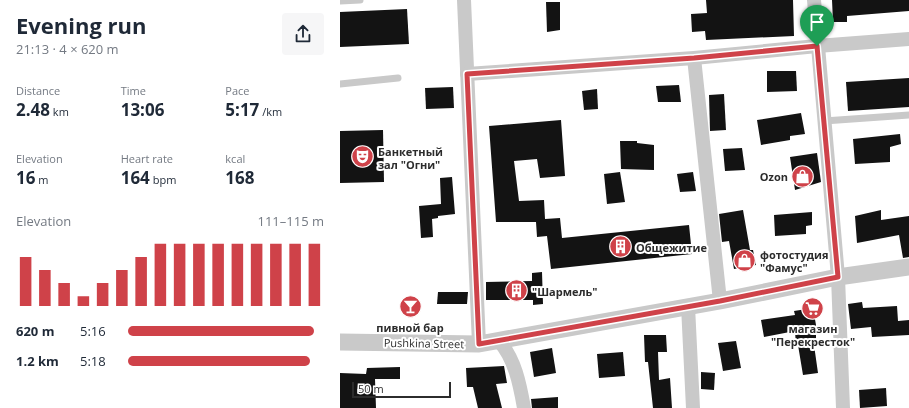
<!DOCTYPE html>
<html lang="en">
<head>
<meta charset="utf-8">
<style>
	body { margin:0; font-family:"Open Sans",sans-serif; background:#f6f6f7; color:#1f2937; height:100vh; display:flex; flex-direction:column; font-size:15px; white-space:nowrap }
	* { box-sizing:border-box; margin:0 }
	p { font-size:13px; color:#747a83 }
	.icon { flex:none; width:22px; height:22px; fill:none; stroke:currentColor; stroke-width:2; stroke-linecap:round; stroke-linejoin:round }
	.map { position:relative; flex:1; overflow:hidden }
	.details { display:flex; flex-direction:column; background:#fff; width:340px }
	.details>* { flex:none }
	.scale { position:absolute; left:12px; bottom:10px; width:99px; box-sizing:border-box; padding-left:4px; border:2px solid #2c2c2c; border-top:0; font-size:11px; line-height:14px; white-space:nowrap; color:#2c2c2c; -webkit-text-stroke:3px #fff; paint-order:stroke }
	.pin { position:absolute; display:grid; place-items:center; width:34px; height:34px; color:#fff; margin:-41px -17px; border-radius:50% 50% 50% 0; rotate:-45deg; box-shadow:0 0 4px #0007 }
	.pin .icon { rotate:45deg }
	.round { display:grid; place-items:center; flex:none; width:42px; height:42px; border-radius:4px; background:#f6f6f7 }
	.headline { display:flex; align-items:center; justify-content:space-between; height:68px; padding:0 16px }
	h1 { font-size:22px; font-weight:700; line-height:30px }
	.metrics { display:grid; grid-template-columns:repeat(3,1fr); gap:6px; height:68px; padding:4px 16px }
	.metrics div { display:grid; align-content:center }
	.metrics b { font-size:17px; font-weight:700 }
	.metrics small { font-size:11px; font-weight:400 }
	.metrics p { font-size:11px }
	.chart { height:112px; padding:8px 16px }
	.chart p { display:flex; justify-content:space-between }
	.chart svg { width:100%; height:72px; margin-top:4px; stroke:#cf4249; stroke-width:6 }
	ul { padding:0 16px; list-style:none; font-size:13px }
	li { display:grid; grid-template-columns:64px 48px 1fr; align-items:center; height:30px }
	li i { height:10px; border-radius:5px; background:#cf4249 }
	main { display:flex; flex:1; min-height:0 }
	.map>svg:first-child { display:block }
	.building { fill:#131313 }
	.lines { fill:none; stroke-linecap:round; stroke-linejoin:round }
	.service { stroke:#c9c9c9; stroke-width:7 }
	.minor { stroke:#c9c9c9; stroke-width:14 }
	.tertiary { stroke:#c9c9c9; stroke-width:17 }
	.route-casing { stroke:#fff; stroke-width:8 }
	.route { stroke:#cf4249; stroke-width:5 }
	.labels { text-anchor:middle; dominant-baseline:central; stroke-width:4; stroke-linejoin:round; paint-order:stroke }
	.poi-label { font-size:11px; font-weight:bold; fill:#2c2c2c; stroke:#fff; text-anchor:start }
	.street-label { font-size:11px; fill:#2c2c2c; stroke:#fff }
</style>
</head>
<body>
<main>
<section class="details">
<div class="headline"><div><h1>Evening run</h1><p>21:13 · 4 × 620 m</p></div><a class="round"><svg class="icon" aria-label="share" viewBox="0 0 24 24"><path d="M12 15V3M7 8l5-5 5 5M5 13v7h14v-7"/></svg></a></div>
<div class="metrics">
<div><p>Distance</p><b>2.48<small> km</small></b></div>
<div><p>Time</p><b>13:06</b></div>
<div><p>Pace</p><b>5:17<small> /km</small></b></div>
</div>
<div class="metrics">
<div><p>Elevation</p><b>16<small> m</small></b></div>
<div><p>Heart rate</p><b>164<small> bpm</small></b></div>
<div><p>kcal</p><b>168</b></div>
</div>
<div class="chart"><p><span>Elevation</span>111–115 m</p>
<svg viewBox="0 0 160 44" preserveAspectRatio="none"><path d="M5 44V14M15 44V22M25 44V30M35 44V38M45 44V30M55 44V22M65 44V14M75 44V6M85 44V6M95 44V6M105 44V6M115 44V6M125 44V6M135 44V6M145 44V6M155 44V6"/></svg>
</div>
<ul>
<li><b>620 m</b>5:16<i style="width:95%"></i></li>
<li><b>1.2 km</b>5:18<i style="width:93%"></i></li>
</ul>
</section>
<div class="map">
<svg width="569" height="408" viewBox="0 0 569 408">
	<rect width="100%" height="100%" fill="#fff"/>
	<g class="building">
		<polygon points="366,0 453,0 454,36 366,40 365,31 352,32 351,14 367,13"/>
		<polygon points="492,0 569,0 569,11 507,16 507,22 493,22"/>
		<polygon points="206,2 220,2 220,30 207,32"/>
		<polygon points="67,9 69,44 0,47 0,12"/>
		<polygon points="427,71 456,71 457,91 427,92"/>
		<polygon points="569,78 569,107 508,111 506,82"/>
		<polygon points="339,85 341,102 318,102 316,86"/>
		<polygon points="113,87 114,108 86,109 85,88"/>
		<polygon points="257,89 258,109 244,110 242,91"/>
		<polygon points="384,94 386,130 370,131 369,95"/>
		<polygon points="461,113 465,134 450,136 450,140 421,145 417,120"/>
		<polygon points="221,120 225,176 200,178 197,159 174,161 179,201 204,200 205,219 220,218 222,238 349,225 352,254 211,269 207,236 197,237 196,222 156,222 149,126"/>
		<polygon points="43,130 44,182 0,183 0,131"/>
		<polygon points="560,134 561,144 550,147 550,162 515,164 513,139"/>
		<polygon points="280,141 297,141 297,143 314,145 314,170 281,169"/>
		<polygon points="402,148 405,170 385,171 383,149"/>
		<polygon points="477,153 481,182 455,190 450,157"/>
		<polygon points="280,172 285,202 267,204 264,174"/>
		<polygon points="353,172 356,191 340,192 337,174"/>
		<polygon points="112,177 115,214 98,216 98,218 92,219 93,237 81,238 79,206 101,204 100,178"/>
		<polygon points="403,210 410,250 413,250 416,265 394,269 389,241 382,242 379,214"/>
		<polygon points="541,210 541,220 569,216 569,257 563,258 559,235 517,243 515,216"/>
		<polygon points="472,212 472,225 466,226 466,234 435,236 434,215"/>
		<polygon points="202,272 203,304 193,305 193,300 146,300 146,282 192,281 192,273"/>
		<polygon points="98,292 128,292 127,304 97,304"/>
		<polygon points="522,302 523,308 557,306 558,321 569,320 569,335 532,337 531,327 511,329 508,304"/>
		<polygon points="473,308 476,325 476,345 474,345 478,373 463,375 458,345 456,346 455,331 424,337 421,320 455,315 454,311"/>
		<polygon points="304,335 326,335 327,352 318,352 319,380 330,378 332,408 313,408 308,362 305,362"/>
		<polygon points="396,341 401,368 383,371 378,343"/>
		<polygon points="212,348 216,373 194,377 190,352"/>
		<polygon points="283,352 285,376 259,378 257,354"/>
		<polygon points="164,366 167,383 156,384 162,408 138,408 133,387 127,387 126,368"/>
		<polygon points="60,367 60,379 35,379 36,408 0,408 0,373 26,374 27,368"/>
		<polygon points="361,372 375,373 374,390 361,389"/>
		<polygon points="546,388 547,406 520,408 519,390"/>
		<polygon points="218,397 218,408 192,408 191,399"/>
	</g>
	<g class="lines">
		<g class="service">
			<polyline points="0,1 20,0"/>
			<polyline points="0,84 58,78"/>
			<polyline points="484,121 569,115"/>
		</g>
		<g class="minor">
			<polyline points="124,0 139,344"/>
			<polyline points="474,0 498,277 503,408"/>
			<polyline points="354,58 380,301"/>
			<polyline points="127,74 354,58 477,46 569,39"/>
			<polyline points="348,306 353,408"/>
			<path d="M158,340c17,18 22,45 26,68"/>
		</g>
		<polyline class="tertiary" points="0,342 139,344 380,301 498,277 569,267"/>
	</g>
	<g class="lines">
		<defs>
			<polygon id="route" points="477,46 498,277 380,301 139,344 127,74 354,58"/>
		</defs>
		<use href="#route" class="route-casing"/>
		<use href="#route" class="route"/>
	</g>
	<defs>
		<symbol id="theatre-disc" viewBox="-11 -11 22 22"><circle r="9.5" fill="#cf4249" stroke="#fff"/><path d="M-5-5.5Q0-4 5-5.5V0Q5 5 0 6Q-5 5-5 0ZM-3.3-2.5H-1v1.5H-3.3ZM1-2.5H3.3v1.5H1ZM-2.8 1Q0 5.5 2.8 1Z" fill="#fff"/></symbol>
		<symbol id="shop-disc" viewBox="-11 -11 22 22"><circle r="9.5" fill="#cf4249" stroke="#fff"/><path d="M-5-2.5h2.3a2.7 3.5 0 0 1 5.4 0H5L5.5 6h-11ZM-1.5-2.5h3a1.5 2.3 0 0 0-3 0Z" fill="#fff"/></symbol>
		<symbol id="building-disc" viewBox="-11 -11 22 22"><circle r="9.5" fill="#cf4249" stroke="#fff"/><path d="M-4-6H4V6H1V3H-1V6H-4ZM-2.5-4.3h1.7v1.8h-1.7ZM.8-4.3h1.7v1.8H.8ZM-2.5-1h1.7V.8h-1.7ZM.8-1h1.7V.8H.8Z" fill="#fff"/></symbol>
		<symbol id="bar-disc" viewBox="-11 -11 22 22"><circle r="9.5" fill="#cf4249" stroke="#fff"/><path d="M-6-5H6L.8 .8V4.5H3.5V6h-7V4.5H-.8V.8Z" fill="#fff"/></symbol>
		<symbol id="supermarket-disc" viewBox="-11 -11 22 22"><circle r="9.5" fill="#cf4249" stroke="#fff"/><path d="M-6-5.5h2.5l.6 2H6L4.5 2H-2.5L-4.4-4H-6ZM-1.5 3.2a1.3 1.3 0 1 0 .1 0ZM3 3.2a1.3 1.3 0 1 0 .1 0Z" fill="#fff"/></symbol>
	</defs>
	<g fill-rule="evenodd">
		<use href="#theatre-disc" x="10" y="144" width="25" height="25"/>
		<use href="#shop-disc" x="450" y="164" width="25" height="25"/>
		<use href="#building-disc" x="268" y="234" width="25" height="25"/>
		<use href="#shop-disc" x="392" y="248" width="25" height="25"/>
		<use href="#building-disc" x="164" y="278" width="25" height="25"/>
		<use href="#bar-disc" x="58" y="294" width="25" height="25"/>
		<use href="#supermarket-disc" x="460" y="296" width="25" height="25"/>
	</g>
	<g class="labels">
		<g class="poi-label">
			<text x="38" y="151">Банкетный<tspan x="38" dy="13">зал "Огни"</tspan></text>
			<text x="448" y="176" text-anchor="end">Ozon</text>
			<text x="296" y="247">Общежитие</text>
			<text x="420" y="254">фотостудия<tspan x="420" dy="13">"Фамус"</tspan></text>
			<text x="192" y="291">"Шармель"</text>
			<text x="70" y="327" text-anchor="middle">пивной бар</text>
			<text x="473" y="328" text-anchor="middle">магазин<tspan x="473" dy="13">"Перекресток"</tspan></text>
		</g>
		<g class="street-label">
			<text transform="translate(84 343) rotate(1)">Pushkina Street</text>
		</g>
	</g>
</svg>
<div class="scale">50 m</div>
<div class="pin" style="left:477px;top:46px;background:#1e9e55"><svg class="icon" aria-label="arrive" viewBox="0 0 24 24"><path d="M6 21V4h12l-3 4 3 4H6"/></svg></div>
</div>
</main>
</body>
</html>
